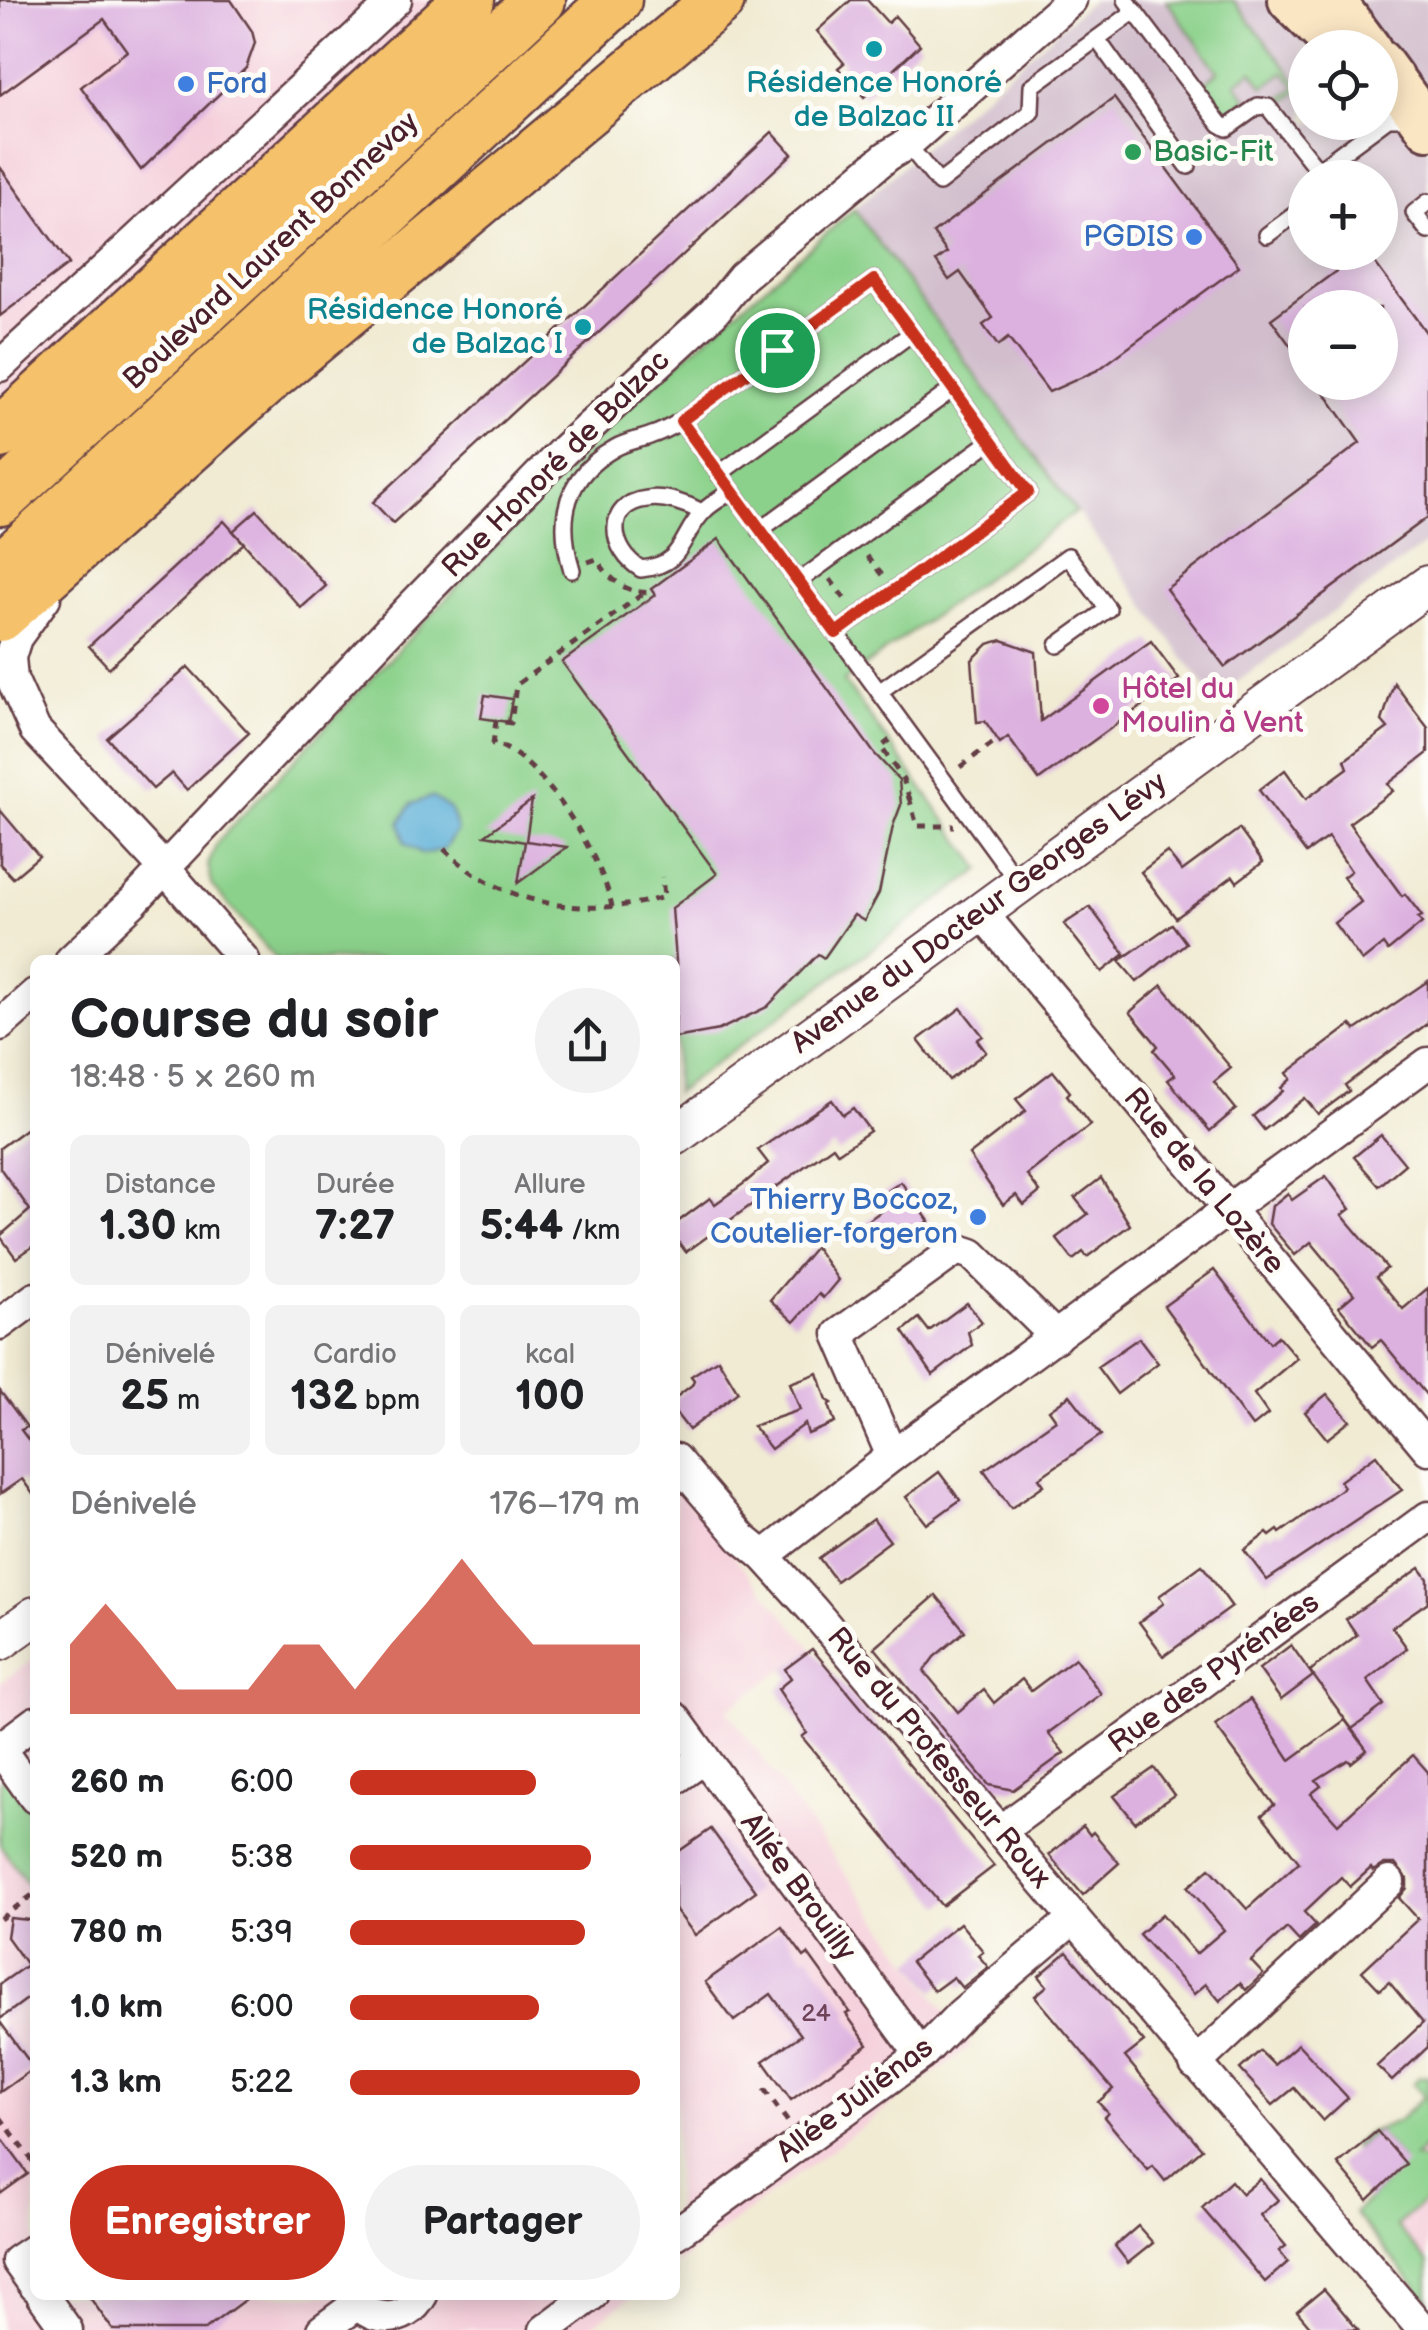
<!DOCTYPE html>
<html lang="fr">
<head>
<meta charset="utf-8">
<style>
	body { margin:0; font-family:"Balsamiq Sans",sans-serif; background:#f2f2f2; color:#202124; height:100vh; display:flex; flex-direction:column; font-size:38px; white-space:nowrap }
	* { box-sizing:border-box; margin:0 }
	p { font-size:32px; color:#757577 }
	.icon { flex:none; width:55px; height:55px; fill:none; stroke:currentColor; stroke-width:2; stroke-linecap:round; stroke-linejoin:round }
	.map { position:relative; flex:1; overflow:hidden }
	.sheet { position:absolute; left:30px; top:955px; width:650px; height:1345px; display:flex; flex-direction:column; background:#fff; border-radius:15px; box-shadow:0 5px 25px #0003 }
	.sheet>* { flex:none }
	.tools { position:absolute; left:1288px; top:30px; display:grid; gap:20px }
	.tools a { display:grid; place-items:center; width:110px; height:110px; border-radius:50%; background:#fff; box-shadow:0 5px 25px #0003; font-size:50px }
	.pin { position:absolute; display:grid; place-items:center; width:85px; height:85px; color:#fff; margin:-42px; border:5px solid #fff; border-radius:50%; box-shadow:0 2px 10px #0007 }
	.round { display:grid; place-items:center; flex:none; width:105px; height:105px; border-radius:52px; background:#f2f2f2 }
	.headline { display:flex; align-items:center; justify-content:space-between; height:170px; padding:0 40px }
	h1 { font-size:55px; font-weight:600; line-height:75px }
	.metrics { display:grid; grid-template-columns:repeat(3,1fr); gap:15px; height:170px; padding:10px 40px }
	.metrics div { display:grid; align-content:center; border-radius:15px; background:#f2f2f2; text-align:center }
	.metrics b { font-size:42px; font-weight:600 }
	.metrics small { font-size:28px; font-weight:400 }
	.metrics p { font-size:28px }
	.chart { height:280px; padding:20px 40px }
	.chart p { display:flex; justify-content:space-between }
	.chart svg { width:100%; height:180px; margin-top:10px; fill:#c8321e; opacity:.7 }
	.button { display:flex; gap:20px; margin-top:auto; padding:20px 40px }
	.button a { flex:1; height:115px; border-radius:60px; background:#c8321e; color:#fff; font-size:40px; font-weight:600; line-height:115px; text-align:center }
	.button a+a { background:#f2f2f2; color:#202124 }
	ul { padding:0 40px; list-style:none; font-size:32px }
	li { display:grid; grid-template-columns:160px 120px 1fr; align-items:center; height:75px }
	li i { height:25px; border-radius:12px; background:#c8321e }
	.map>svg:first-child { display:block }
	.built { fill:#f5cfdb }
	.industrial { fill:#d1bdcc; fill-rule:evenodd }
	.green { fill:#8bd18b; stroke:#6a785b; stroke-width:2.5 }
	.water { fill:#5db0d8; stroke:#546882; stroke-width:2.5 }
	.building { fill:#dcb0df }
	.lines { fill:none; stroke-linecap:round; stroke-linejoin:round }
	.service-casing { stroke:#633e44; stroke-width:20 }
	.minor-casing { stroke:#633e44; stroke-width:35 }
	.tertiary-casing { stroke:#633e44; stroke-width:42 }
	.secondary-casing { stroke:#633e44; stroke-width:48 }
	.trunk-casing { stroke:#633e44; stroke-width:55 }
	.path { stroke:#633e44; stroke-width:5; stroke-dasharray:8 8; stroke-linecap:butt }
	.service { stroke:#fff; stroke-width:15 }
	.minor { stroke:#fff; stroke-width:30 }
	.tertiary { stroke:#fff; stroke-width:38 }
	.secondary { stroke:#fbe6c4; stroke-width:42 }
	.trunk { stroke:#f5c16b; stroke-width:50 }
	.route-casing { stroke:#fff; stroke-width:20 }
	.route { stroke:#c8321e; stroke-width:12 }
	.culture-dot { fill:#0f9aa8; stroke:#fdfcf7; stroke-width:4 }
	.shop-dot { fill:#3f7fe0; stroke:#fdfcf7; stroke-width:4 }
	.leisure-dot { fill:#2e9e5b; stroke:#fdfcf7; stroke-width:4 }
	.hotel-dot { fill:#d1479c; stroke:#fdfcf7; stroke-width:4 }
	.labels { text-anchor:middle; dominant-baseline:central; stroke-width:10; stroke-linejoin:round; paint-order:stroke }
	.number-label { font-size:25px; fill:#6e4358 }
	.culture-label { font-size:30px; fill:#0d838f; stroke:#fdfcf7 }
	.shop-label { font-size:30px; fill:#366cbe; stroke:#fdfcf7; text-anchor:end }
	.leisure-label { font-size:30px; fill:#27864d; stroke:#fdfcf7; text-anchor:start }
	.street-label { font-size:30px; fill:#4a1f2b; stroke:#fdfcf7 }
	.hotel-label { font-size:30px; fill:#b23c85; stroke:#fdfcf7; text-anchor:start }
</style>
</head>
<body>
<div class="map">
<svg width="1428" height="2330" viewBox="0 0 1428 2330">
	<rect width="100%" height="100%" fill="#fdfcf7"/>
	<filter id="ink" filterUnits="userSpaceOnUse"><feTurbulence type="fractalNoise" baseFrequency=".01" numOctaves="2"/><feDisplacementMap in="SourceGraphic" scale="20" xChannelSelector="R" yChannelSelector="G"/><feConvolveMatrix kernelMatrix="1 2 1 2 8 2 1 2 1" color-interpolation-filters="sRGB"/></filter>
	<filter id="wash" filterUnits="userSpaceOnUse"><feTurbulence type="fractalNoise" baseFrequency=".0048" numOctaves="4" result="noise"/><feDisplacementMap in="SourceGraphic" scale="40" xChannelSelector="R" yChannelSelector="G"/><feGaussianBlur stdDeviation="2.25" result="paint"/><feColorMatrix in="noise" values="0 0 0 0 0 0 0 0 0 0 0 0 0 0 0 0 0 1.4 0 .05"/><feComposite in="paint" operator="in"/></filter>
	<g filter="url(#wash)">
		<rect width="100%" height="100%" fill="#f1ebd3"/>
		<g class="built">
			<polygon points="0,0 442,0 0,408"/>
			<polygon points="675,1487 812,1648 727,1710 971,2046 675,2265"/>
			<polygon points="35,1658 35,2295 634,2295 586,2330 0,2330 0,1683"/>
			<polygon points="1428,2144 1428,2301 1354,2213"/>
		</g>
		<path class="industrial" d="M1092,0h336v542l-214,157 -360,-490zM1305,48h75v74h-75zM1305,178h75v74h-75zM1305,308h75v74h-75z"/>
		<g class="green">
			<polygon points="1166,0 1233,0 1305,91 1305,98 1299,91 1284,103 1281,99 1296,87 1284,72 1264,87 1252,71 1236,83 1247,99 1232,110 1223,109 1203,84 1218,72"/>
			<polygon points="854,209 1076,512 844,681 981,869 675,1093 675,960 277,960 212,886 208,865 217,842 629,405"/>
			<polygon points="7,1776 35,1818 35,1888 32,1890 0,1845 0,1781"/>
			<polygon points="1428,2076 1428,2144 1414,2158 1428,2161 1428,2199 1396,2226 1428,2263 1428,2301 1354,2213 1393,2176 1402,2160 1377,2131 1355,2149 1352,2146 1369,2132 1398,2121 1424,2096 1413,2084 1418,2078"/>
		</g>
		<polygon class="water" points="432,797 450,809 457,830 444,849 423,854 405,843 400,822 411,804"/>
		<g id="blocks">
			<g class="building">
				<polygon points="0,0 231,0 252,31 255,43 246,68 141,170 81,87 127,51 104,19 0,95"/>
				<polygon points="851,0 867,0 888,23 895,16 920,45 864,97 838,68 844,63 817,31"/>
				<polygon points="1114,98 1239,266 1098,370 1049,392 1008,338 998,346 983,325 993,318 960,272 949,280 936,261 947,253 933,233"/>
				<polygon points="772,132 792,154 393,523 373,502"/>
				<polygon points="0,167 69,264 0,316"/>
				<polygon points="1362,252 1367,252 1428,335 1428,517 1225,667 1166,589 1360,443 1317,382 1380,382 1380,308 1305,308 1305,366 1271,319"/>
				<polygon points="257,510 326,586 301,608 233,531"/>
				<polygon points="224,521 244,543 109,668 89,646"/>
				<polygon points="719,539 874,753 899,780 901,805 893,826 879,893 864,921 854,915 824,958 818,954 767,1007 719,1030 675,1038 677,974 672,908 717,874 562,662 655,595 651,589"/>
				<polygon points="1002,640 1036,652 1041,721 1151,641 1179,679 1039,780 1008,737 1000,743 985,721 977,722 972,660 988,644"/>
				<polygon points="188,667 249,733 187,790 172,773 153,789 107,738"/>
				<polygon points="1394,683 1428,728 1428,753 1388,784 1393,791 1349,823 1402,896 1405,894 1422,916 1418,918 1422,923 1388,951 1383,944 1362,961 1334,923 1361,902 1343,877 1351,871 1328,837 1306,853 1259,790 1285,770 1306,799 1348,768 1345,760 1388,728 1382,721"/>
				<polygon points="485,695 512,699 508,722 481,718"/>
				<polygon points="532,800 526,841 567,847 518,883 525,842 485,835"/>
				<polygon points="0,810 39,856 13,878 0,864"/>
				<polygon points="1239,829 1263,862 1237,882 1233,876 1176,918 1141,872 1167,852 1182,871"/>
				<polygon points="1090,907 1125,954 1102,972 1064,924"/>
				<polygon points="1172,924 1186,943 1137,982 1119,961"/>
				<polygon points="1428,981 1428,1023 1345,1085 1349,1091 1318,1114 1305,1098 1264,1130 1253,1116 1283,1091 1281,1088 1291,1079 1287,1073 1351,1025 1356,1030"/>
				<polygon points="1162,985 1231,1068 1214,1082 1236,1109 1210,1131 1168,1080 1175,1075 1154,1050 1158,1046 1130,1012"/>
				<polygon points="961,1008 983,1036 977,1040 986,1052 949,1080 918,1040"/>
				<polygon points="1053,1071 1070,1092 1067,1095 1090,1125 1027,1175 1040,1192 1024,1205 1016,1195 1003,1205 969,1155 1026,1111 1016,1099"/>
				<polygon points="832,1100 843,1115 853,1108 870,1131 838,1153 833,1146 686,1252 675,1238 675,1224 710,1198 715,1204 746,1182 768,1163 758,1150"/>
				<polygon points="35,1122 35,1245 16,1258 0,1236 30,1210 0,1168 0,1148"/>
				<polygon points="1381,1135 1405,1164 1379,1186 1354,1157"/>
				<polygon points="1326,1176 1350,1209 1342,1215 1387,1268 1376,1277 1403,1309 1428,1288 1428,1397 1381,1340 1372,1347 1339,1307 1354,1294 1311,1242 1295,1255 1269,1224 1272,1206 1288,1193 1292,1200"/>
				<polygon points="1101,1178 1130,1225 1087,1257 1083,1252 1073,1260 1056,1238 1088,1214 1075,1198"/>
				<polygon points="901,1182 929,1221 888,1250 866,1222 887,1207 880,1196"/>
				<polygon points="815,1247 838,1280 823,1298 819,1294 794,1322 770,1300"/>
				<polygon points="1214,1270 1270,1343 1278,1336 1297,1358 1254,1394 1268,1414 1252,1427 1164,1306"/>
				<polygon points="967,1303 982,1322 968,1332 972,1345 933,1375 903,1331 919,1318 929,1331"/>
				<polygon points="1139,1338 1158,1363 1117,1394 1097,1367"/>
				<polygon points="718,1359 738,1392 689,1430 675,1412 675,1398 692,1385 694,1380 691,1376"/>
				<polygon points="818,1373 827,1400 832,1403 829,1405 835,1423 808,1434 805,1424 771,1449 753,1426 800,1410 790,1383"/>
				<polygon points="0,1391 27,1427 21,1430 35,1449 35,1497 22,1479 0,1494"/>
				<polygon points="1327,1394 1350,1421 1327,1439 1305,1412"/>
				<polygon points="1070,1395 1101,1435 1039,1478 1044,1485 1011,1508 984,1470 1056,1420 1049,1410"/>
				<polygon points="1376,1455 1402,1490 1267,1580 1244,1550 1267,1533 1270,1536 1278,1530 1280,1533 1344,1487 1340,1481"/>
				<polygon points="939,1472 960,1500 927,1524 906,1497"/>
				<polygon points="873,1519 890,1541 836,1581 819,1558"/>
				<polygon points="1202,1565 1232,1607 1164,1656 1139,1622 1164,1603 1159,1596"/>
				<polygon points="1420,1568 1428,1579 1428,1602 1392,1627 1407,1648 1367,1680 1384,1705 1352,1729 1310,1671 1357,1635 1346,1619"/>
				<polygon points="936,1595 965,1631 934,1657 924,1671 958,1712 984,1690 994,1703 1022,1679 1031,1691 1075,1658 1101,1694 1048,1733 1064,1753 1013,1790 989,1785 875,1648"/>
				<polygon points="1291,1645 1313,1676 1281,1700 1259,1669"/>
				<polygon points="812,1649 994,1866 942,1906 802,1737 807,1733 778,1689 791,1678 785,1669"/>
				<polygon points="1250,1699 1290,1760 1345,1720 1367,1750 1351,1763 1348,1760 1316,1780 1321,1786 1311,1794 1338,1824 1413,1755 1428,1772 1428,2047 1392,2081 1377,2066 1423,2023 1389,1982 1380,1990 1362,1971 1418,1919 1399,1898 1407,1888 1407,1879 1395,1864 1384,1864 1373,1871 1371,1868 1350,1887 1341,1877 1304,1912 1316,1925 1299,1941 1287,1928 1251,1961 1263,1974 1246,1990 1240,1983 1220,2001 1206,1984 1194,1994 1139,1934 1162,1914 1196,1954 1224,1930 1188,1887 1210,1868 1247,1909 1299,1862 1262,1815 1274,1805 1215,1725"/>
				<polygon points="1154,1768 1174,1795 1135,1822 1114,1796"/>
				<polygon points="1083,1826 1090,1835 1093,1832 1119,1863 1083,1895 1049,1855"/>
				<polygon points="711,1829 756,1891 695,1935 675,1909 675,1854"/>
				<polygon points="10,1918 29,1920 35,1928 35,1993 0,2019 0,1984 27,1965 7,1937"/>
				<polygon points="960,1923 983,1951 978,1955 988,1967 962,1988 953,1977 934,1991 911,1962"/>
				<polygon points="782,1927 804,1957 808,1954 850,2012 846,2014 868,2045 791,2100 763,2061 801,2035 771,1994 734,2021 705,1982"/>
				<polygon points="1067,1952 1144,2042 1125,2057 1202,2149 1165,2181 1153,2166 1148,2170 1104,2117 1108,2113 1098,2102 1113,2089 1035,1996 1047,1986 1039,1976"/>
				<polygon points="0,2022 34,2068 0,2092"/>
				<polygon points="1298,2044 1348,2098 1323,2121 1294,2088 1273,2105 1240,2069 1260,2051 1274,2065"/>
				<polygon points="1377,2131 1406,2164 1368,2200 1338,2164"/>
				<polygon points="0,2136 28,2174 0,2194"/>
				<polygon points="1260,2179 1278,2200 1260,2215 1286,2246 1279,2251 1288,2262 1265,2282 1202,2208 1231,2181 1242,2194"/>
				<polygon points="1138,2226 1153,2243 1128,2263 1115,2246"/>
				<polygon points="1324,2289 1358,2330 1313,2330 1297,2311"/>
				<polygon points="88,2295 251,2295 204,2330 113,2330"/>
			</g>
		</g>
	</g>
	<g filter="url(#ink)">
		<use href="#blocks" fill-opacity="0" stroke="#633e44" stroke-width="2.5"/>
		<g class="lines">
			<defs>
				<g id="service">
					<polyline points="1126,0 1220,124 1227,128 1258,106 1268,107 1318,170 1388,118 1415,118"/>
					<polyline points="1097,39 1188,166"/>
					<polyline points="907,144 939,183 1031,112 1032,86 1135,11"/>
					<polyline points="1428,202 1414,213 1428,231"/>
					<polyline points="1267,235 1305,207"/>
					<polyline points="719,474 912,333"/>
					<path d="M702,512c-15,-8 -37,-16 -55,-13 -44,5 -37,52 -6,70 45,-4 38,-34 64,-59 7,-7 18,-13 27,-19"/>
					<polyline points="760,530 953,389"/>
					<path d="M572,570c-16,-52 -7,-94 43,-122 12,-7 25,-8 37,-13 10,-3 20,-9 29,-14"/>
					<polyline points="798,582 991,441"/>
					<polyline points="836,633 1028,492 874,280 681,421 999,856 1018,883"/>
					<polyline points="879,692 1068,556 1108,609 1058,645"/>
				</g>
				<g id="minor">
					<polyline points="0,366 396,0"/>
					<polyline points="45,598 16,638 10,657 12,679 35,730 173,878 244,960"/>
					<polyline points="981,912 1428,1449"/>
					<polyline points="71,960 133,902 410,608 563,451 714,312 742,277 887,156 907,144 1071,0"/>
					<polyline points="0,1025 35,994"/>
					<polyline points="0,1324 35,1298"/>
					<polyline points="892,1456 839,1334 957,1249 972,1254 1056,1337"/>
					<polyline points="675,1459 742,1538 764,1556 812,1609 1423,2330"/>
					<polyline points="764,1556 892,1456 1428,1063"/>
					<polyline points="675,1718 921,2055"/>
					<polyline points="0,1748 35,1722"/>
					<polyline points="0,1749 35,1798"/>
					<polyline points="675,1779 704,1758"/>
					<polyline points="1000,1831 1428,1517"/>
					<polyline points="1195,2064 1389,1882"/>
					<polyline points="675,2234 921,2055 961,2014 1074,1918"/>
					<polyline points="35,2249 17,2261 35,2286"/>
					<polyline points="42,2295 67,2330"/>
					<path d="M352,2295c16,29 54,30 70,0"/>
					<polyline points="322,2330 357,2304"/>
					<polyline points="545,2330 592,2295"/>
				</g>
				<g id="tertiary">
					<polyline points="675,1136 1428,585"/>
					<polyline points="0,1641 35,1616"/>
				</g>
				<g id="secondary">
					<polyline points="1290,0 1339,48"/>
					<polyline points="1333,0 1369,48"/>
					<polyline points="1380,62 1428,128"/>
				</g>
				<g id="trunk">
					<polyline points="0,433 469,0"/>
					<polyline points="0,500 540,0"/>
					<polyline points="0,570 616,0"/>
					<polyline points="0,616 270,376 719,0"/>
				</g>
			</defs>
			<use href="#service" class="service-casing"/>
			<use href="#minor" class="minor-casing"/>
			<use href="#tertiary" class="tertiary-casing"/>
			<use href="#secondary" class="secondary-casing"/>
			<use href="#trunk" class="trunk-casing"/>
			<g class="path">
				<polyline points="867,556 882,575"/>
				<path d="M588,562l9,-3c12,21 31,36 56,33"/>
				<polyline points="830,579 847,602"/>
				<polyline points="890,740 881,747 903,779 909,797 901,799"/>
				<polyline points="960,767 998,739"/>
				<polyline points="909,797 917,826 954,826"/>
				<path d="M444,849c59,58 143,70 220,48l-2,-20"/>
				<path d="M612,907c-7,-44 -73,-155 -119,-163l3,-23 15,2 5,-38 128,-92"/>
				<polyline points="0,1919 35,1893"/>
				<polyline points="764,2089 788,2122"/>
				<polyline points="0,2117 35,2164"/>
			</g>
			<use href="#service" class="service"/>
			<use href="#minor" class="minor"/>
			<use href="#tertiary" class="tertiary"/>
			<use href="#secondary" class="secondary"/>
			<use href="#trunk" class="trunk"/>
		</g>
	</g>
	<g class="lines" filter="url(#ink)">
		<defs>
			<polygon id="route" points="874,280 1028,492 836,633 681,421"/>
		</defs>
		<use href="#route" class="route-casing"/>
		<use href="#route" class="route"/>
	</g>
	<g class="culture-dot">
		<circle cx="874" cy="49" r="10"/>
		<circle cx="583" cy="327" r="10"/>
	</g>
	<g class="shop-dot">
		<circle cx="186" cy="84" r="10"/>
		<circle cx="1194" cy="237" r="10"/>
		<circle cx="978" cy="1217" r="10"/>
	</g>
	<circle class="leisure-dot" cx="1133" cy="152" r="10"/>
	<circle class="hotel-dot" cx="1101" cy="706" r="10"/>
	<g class="labels">
		<g class="number-label">
			<text x="816" y="2013">24</text>
		</g>
		<g class="culture-label">
			<text x="874" y="83">Résidence Honoré<tspan x="874" dy="34">de Balzac II</tspan></text>
			<text x="563" y="310" text-anchor="end">Résidence Honoré<tspan x="563" dy="34">de Balzac I</tspan></text>
		</g>
		<g class="shop-label">
			<text x="206" y="84" text-anchor="start">Ford</text>
			<text x="1174" y="237">PGDIS</text>
			<text x="958" y="1200">Thierry Boccoz,<tspan x="958" dy="34">Coutelier-forgeron</tspan></text>
		</g>
		<g class="leisure-label">
			<text x="1153" y="152">Basic-Fit</text>
		</g>
		<g class="street-label">
			<text transform="translate(271 251) rotate(-43)">Boulevard Laurent Bonnevay</text>
			<text transform="translate(556 464) rotate(-45)">Rue Honoré de Balzac</text>
			<text transform="translate(979 913) rotate(-36)">Avenue du Docteur Georges Lévy</text>
			<text transform="translate(1204 1181) rotate(50)">Rue de la Lozère</text>
			<text transform="translate(1214 1673) rotate(-36)">Rue des Pyrénées</text>
			<text transform="translate(939 1758) rotate(50)">Rue du Professeur Roux</text>
			<text transform="translate(798 1887) rotate(54)">Allée Brouilly</text>
			<text transform="translate(855 2100) rotate(-37)">Allée Juliénas</text>
		</g>
		<g class="hotel-label">
			<text x="1121" y="689">Hôtel du<tspan x="1121" dy="34">Moulin à Vent</tspan></text>
		</g>
	</g>
</svg>
<div class="tools">
<a><svg class="icon" aria-label="locate" viewBox="0 0 24 24"><circle cx="12" cy="12" r="6"/><path d="M12 2v4M12 18v4M2 12h4M18 12h4"/></svg></a>
<a>+</a>
<a>−</a>
</div>
<div class="pin" style="left:777px;top:350px;background:#1e9e55"><svg class="icon" aria-label="arrive" viewBox="0 0 24 24"><path d="M6 21V4h12l-3 4 3 4H6"/></svg></div>
<section class="sheet">
<div class="headline"><div><h1>Course du soir</h1><p>18:48 · 5 × 260 m</p></div><a class="round"><svg class="icon" aria-label="share" viewBox="0 0 24 24"><path d="M12 15V3M7 8l5-5 5 5M5 13v7h14v-7"/></svg></a></div>
<div class="metrics">
<div><p>Distance</p><b>1.30<small> km</small></b></div>
<div><p>Durée</p><b>7:27</b></div>
<div><p>Allure</p><b>5:44<small> /km</small></b></div>
</div>
<div class="metrics">
<div><p>Dénivelé</p><b>25<small> m</small></b></div>
<div><p>Cardio</p><b>132<small> bpm</small></b></div>
<div><p>kcal</p><b>100</b></div>
</div>
<div class="chart"><p><span>Dénivelé</span>176–179 m</p>
<svg viewBox="0 0 160 44" preserveAspectRatio="none"><path d="M0 44V27L10 17L20 27L30 38L40 38L50 38L60 27L70 27L80 38L90 27L100 17L110 6L120 17L130 27L140 27L150 27L160 27V44z"/></svg>
</div>
<ul>
<li><b>260 m</b>6:00<i style="width:64%"></i></li>
<li><b>520 m</b>5:38<i style="width:83%"></i></li>
<li><b>780 m</b>5:39<i style="width:81%"></i></li>
<li><b>1.0 km</b>6:00<i style="width:65%"></i></li>
<li><b>1.3 km</b>5:22<i style="width:100%"></i></li>
</ul>
<div class="button"><a>Enregistrer</a><a>Partager</a></div>
</section>
</div>
</body>
</html>
